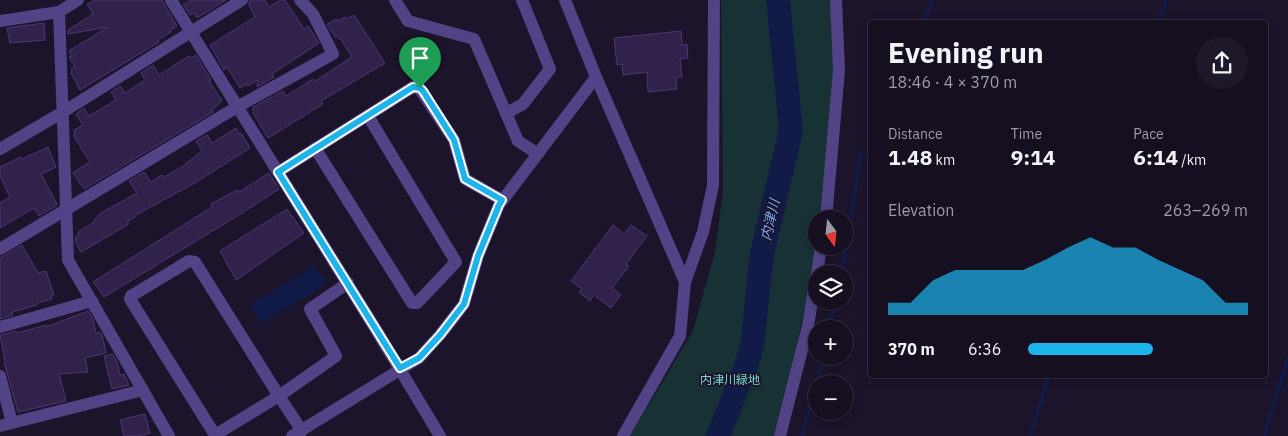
<!DOCTYPE html>
<html lang="en">
<head>
<meta charset="utf-8">
<style>
	body { margin:0; font-family:"IBM Plex Sans","Noto Sans JP",sans-serif; background:#1e1829; color:#f1f3f6; height:100vh; display:flex; flex-direction:column; font-size:19px; white-space:nowrap }
	* { box-sizing:border-box; margin:0 }
	p { font-size:16px; color:#9d9ca5 }
	.icon { flex:none; width:28px; height:28px; fill:none; stroke:currentColor; stroke-width:2; stroke-linecap:round; stroke-linejoin:round }
	.map { position:relative; flex:1; overflow:hidden }
	.details { position:absolute; left:868px; top:20px; width:400px; height:358px; display:flex; flex-direction:column; background:#150f20; border-radius:5px; box-shadow:0 2px 8px #0003,0 0 0 1px #342f3e }
	.details>* { flex:none }
	.needle { width:32px; rotate:165deg }
	.tools { position:absolute; left:808px; top:210px; display:grid; gap:10px }
	.tools a { display:grid; place-items:center; width:45px; height:45px; border-radius:50%; background:#150f20; box-shadow:0 2px 8px #0003,0 0 0 1px #342f3e; font-size:25px }
	.pin { position:absolute; display:grid; place-items:center; width:42px; height:42px; color:#fff; margin:-51px -21px; border-radius:50% 50% 50% 0; rotate:-45deg; box-shadow:0 0 5px #0007 }
	.pin .icon { rotate:45deg }
	.round { display:grid; place-items:center; flex:none; width:52px; height:52px; border-radius:26px; background:#1e1829 }
	.overview { display:flex; align-items:center; justify-content:space-between; height:85px; padding:0 20px }
	h1 { font-size:28px; font-weight:700; line-height:38px }
	.figures { display:grid; grid-template-columns:repeat(3,1fr); gap:8px; height:85px; padding:5px 20px }
	.figures div { display:grid; align-content:center }
	.figures b { font-size:21px; font-weight:700 }
	.figures small { font-size:14px; font-weight:400 }
	.figures p { font-size:14px }
	.chart { height:140px; padding:10px 20px }
	.chart p { display:flex; justify-content:space-between }
	.chart svg { width:100%; height:90px; margin-top:5px; fill:#1db4ec; opacity:.7 }
	ul { padding:0 20px; list-style:none; font-size:16px }
	li { display:grid; grid-template-columns:80px 60px 1fr; align-items:center; height:38px }
	li i { height:12px; border-radius:6px; background:#1db4ec }
	.map>svg:first-child { display:block }
	.green { fill:#173135 }
	.water { fill:#101b48 }
	.lines { fill:none; stroke-linecap:round; stroke-linejoin:round }
	.stream { stroke:#101b48; stroke-width:4 }
	.river { stroke:#101b48; stroke-width:24 }
	.building { fill:#31224b; stroke:#4d3675 }
	.minor { stroke:#514386; stroke-width:12 }
	.route-casing { stroke:#fff; stroke-width:10 }
	.route { stroke:#1db4ec; stroke-width:6 }
	.labels { text-anchor:middle; dominant-baseline:central; stroke-width:4; stroke-linejoin:round; paint-order:stroke }
	.park-label { font-size:12px; fill:#71d8d0; stroke:#1c142b }
	.water-label { font-size:14px; font-style:italic; fill:#77a5f4; stroke:#1c142b }
</style>
</head>
<body>
<div class="map">
<svg width="1288" height="436" viewBox="0 0 1288 436">
	<rect width="100%" height="100%" fill="#1c142b"/>
	<path class="green" d="M721,0h110l5,81 -15,138h-5c0,41 -9,80 -18,120 -7,33 -14,65 -23,97h-145l63,-105 22,-79 8,-62z"/>
	<polygon class="water" points="315,266 327,284 262,323 249,305"/>
	<g class="lines">
		<g class="stream">
			<polyline points="925,22 932,0"/>
			<polyline points="1159,22 1166,0"/>
			<polyline points="841,274 853,206 860,155 870,157"/>
			<polyline points="829,329 835,301"/>
			<polyline points="817,384 824,356"/>
			<polyline points="802,436 816,385"/>
			<polyline points="1030,436 1049,375"/>
			<polyline points="1264,436 1288,359"/>
		</g>
		<polyline class="river" points="718,436 745,369 752,346 762,254 791,130 778,0"/>
	</g>
	<g class="building">
		<polygon points="96,0 162,0 177,26 170,31 171,32 158,40 159,42 80,90 71,73 72,72 71,69 75,67 69,57 72,56 69,51 108,27 68,34 68,30 93,14 87,4"/>
		<polygon points="191,0 226,0 197,18 194,13 190,15 183,5"/>
		<polygon points="250,0 265,0 269,7 281,0 285,0 304,29 308,26 319,43 272,74 274,77 257,87 258,80 248,86 246,84 240,88 227,67 224,70 210,45 255,17 249,5"/>
		<polygon points="354,15 385,63 321,101 323,104 268,138 253,113 253,107 283,91 286,96 313,79 315,81 352,57 340,38 339,39 337,36 335,37 327,24 337,19 338,21 345,17 346,19"/>
		<polygon points="44,23 45,40 10,43 7,28"/>
		<polygon points="681,31 682,45 687,44 688,58 680,59 682,77 676,77 677,89 648,92 647,72 623,75 622,64 617,65 614,38"/>
		<polygon points="196,55 211,80 209,81 222,101 212,110 213,112 84,189 73,173 90,162 73,135 75,134 74,130 83,125 76,114 84,108 89,116 116,100 111,92 120,86 125,93 145,80 141,73 153,65 159,75 189,56 191,58"/>
		<polygon points="236,128 239,134 241,133 250,148 193,184 136,215 136,216 127,222 129,224 81,252 76,243 75,237 79,235 78,232 94,222 94,220 101,213 137,193 129,181 144,172 151,182 162,175 164,177 183,166 202,151 196,141 207,135 212,143"/>
		<polygon points="48,147 56,167 41,174 57,204 56,206 39,216 34,208 0,228 0,203 10,197 0,176 0,167 21,157 22,159"/>
		<polygon points="269,173 279,189 242,213 104,297 93,282 212,207 211,204 237,190 239,192"/>
		<polygon points="287,209 304,233 236,280 220,251"/>
		<polygon points="613,225 624,234 631,225 647,236 626,264 629,266 612,288 621,295 611,308 594,295 590,301 579,292 582,289 571,281"/>
		<polygon points="22,245 38,273 46,271 54,295 51,295 52,299 37,303 37,305 12,312 13,315 0,319 0,258"/>
		<polygon points="88,311 93,319 96,333 100,332 102,335 106,353 85,358 88,372 59,374 66,401 18,412 4,362 5,361 0,335 16,331 17,333 46,325 46,327"/>
		<polygon points="113,354 117,362 120,375 124,374 129,385 112,389 104,356"/>
		<polygon points="145,414 150,433 138,436 124,436 120,420"/>
	</g>
	<g class="lines">
		<g class="minor">
			<polyline points="171,0 375,328 440,436"/>
			<polyline points="395,0 408,21 474,39 518,141 538,154"/>
			<polyline points="565,0 596,77 685,282"/>
			<polyline points="59,12 68,260 169,436"/>
			<polyline points="0,21 59,12 78,0"/>
			<polyline points="507,113 523,104 550,69 522,0"/>
			<polyline points="315,148 412,303 417,303 456,262 368,116"/>
			<polyline points="0,149 63,112 242,0"/>
			<polyline points="278,172 413,87 419,88 454,140 465,179 502,200"/>
			<polyline points="826,219 839,70 836,0"/>
			<polyline points="0,249 237,107 333,54 313,14 300,0"/>
			<polyline points="817,274 821,246"/>
			<polyline points="0,327 92,301"/>
			<polyline points="0,376 12,423"/>
			<polyline points="0,426 143,390"/>
			<polyline points="302,431 279,396 215,435 130,299 131,296 189,261 195,262 279,396 336,356 310,309 348,283"/>
			<polyline points="292,436 419,358 440,335 464,304 478,256 499,205 596,77"/>
			<polyline points="623,436 680,336 685,282 703,232 713,185 714,0"/>
			<polyline points="780,436 808,326 816,276"/>
		</g>
	</g>
	<g class="lines">
		<defs>
			<polygon id="route" points="413,87 420,88 423,91 454,140 465,179 502,200 499,205 478,256 464,304 440,335 419,358 400,368 278,172"/>
		</defs>
		<use href="#route" class="route-casing"/>
		<use href="#route" class="route"/>
	</g>
	<g class="labels">
		<g class="park-label">
			<text x="730" y="379">内津川緑地</text>
		</g>
		<g class="water-label">
			<text transform="translate(770 220) rotate(-77)">内津川</text>
		</g>
	</g>
</svg>
<div class="tools">
<a><svg class="needle" viewBox="-14 -14 28 28"><path d="M0-13l5 13h-10z" fill="#e53935"/><path d="M0 13l5-13h-10z" fill="#9d9ca5"/></svg></a>
<a><svg class="icon" aria-label="layers" viewBox="0 0 24 24"><path d="M12 4l9 5-9 5-9-5zM3 14l9 5 9-5"/></svg></a>
<a>+</a>
<a>−</a>
</div>
<div class="pin" style="left:420px;top:88px;background:#1e9e55"><svg class="icon" aria-label="arrive" viewBox="0 0 24 24"><path d="M6 21V4h12l-3 4 3 4H6"/></svg></div>
<section class="details">
<div class="overview"><div><h1>Evening run</h1><p>18:46 · 4 × 370 m</p></div><a class="round"><svg class="icon" aria-label="share" viewBox="0 0 24 24"><path d="M12 15V3M7 8l5-5 5 5M5 13v7h14v-7"/></svg></a></div>
<div class="figures">
<div><p>Distance</p><b>1.48<small> km</small></b></div>
<div><p>Time</p><b>9:14</b></div>
<div><p>Pace</p><b>6:14<small> /km</small></b></div>
</div>
<div class="chart"><p><span>Elevation</span>263–269 m</p>
<svg viewBox="0 0 160 44" preserveAspectRatio="none"><path d="M0 44V38L10 38L20 27L30 22L40 22L50 22L60 22L70 17L80 11L90 6L100 11L110 11L120 17L130 22L140 27L150 38L160 38V44z"/></svg>
</div>
<ul>
<li><b>370 m</b>6:36<i style="width:57%"></i></li>
</ul>
</section>
</div>
</body>
</html>
